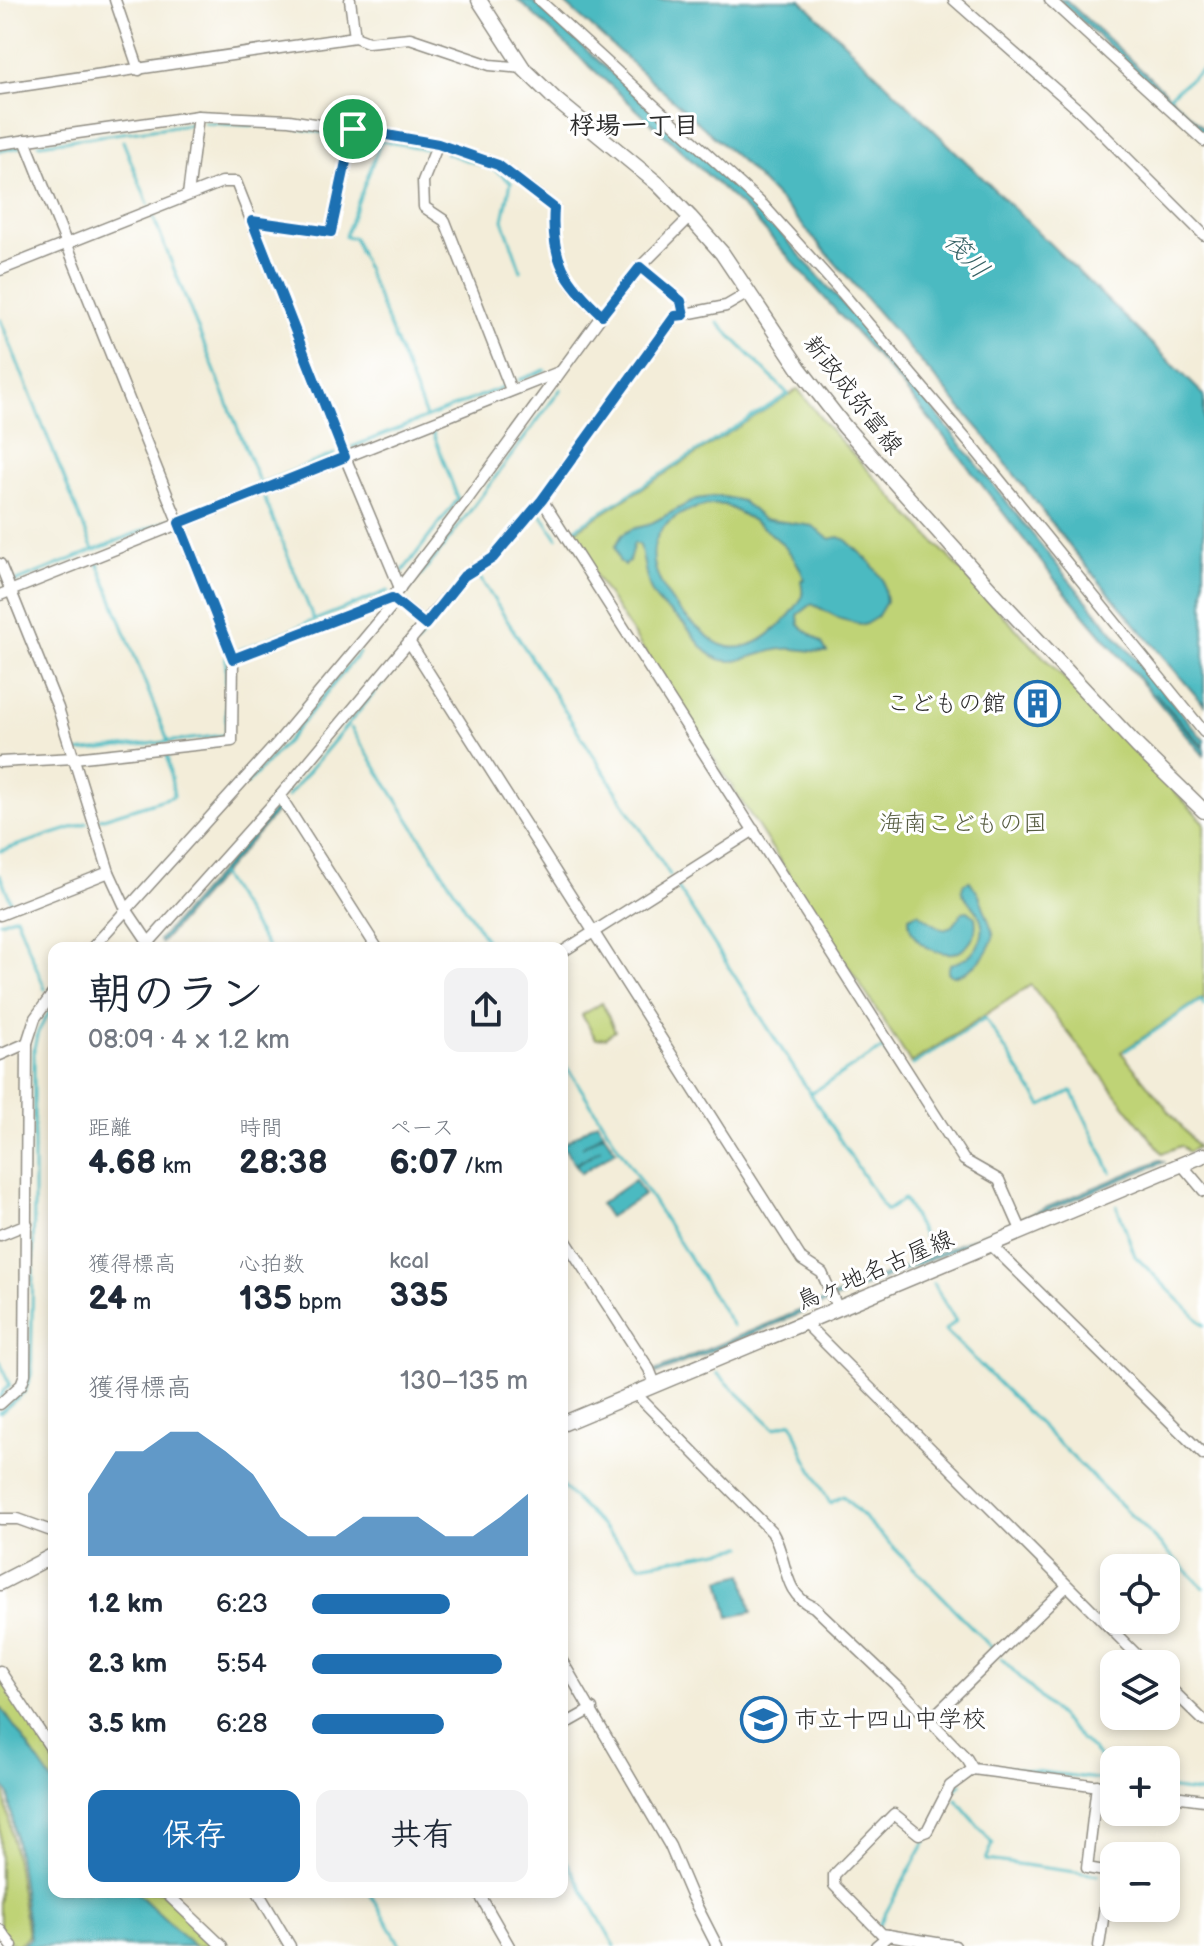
<!DOCTYPE html>
<html lang="ja">
<head>
<meta charset="utf-8">
<style>
	body { margin:0; font-family:"Balsamiq Sans","Klee One",sans-serif; background:#f2f2f3; color:#1f2937; height:100vh; display:flex; flex-direction:column; font-size:30px; white-space:nowrap }
	* { box-sizing:border-box; margin:0 }
	p { font-size:26px; color:#747a83 }
	.icon { flex:none; width:44px; height:44px; fill:none; stroke:currentColor; stroke-width:2; stroke-linecap:round; stroke-linejoin:round }
	.map { position:relative; flex:1; overflow:hidden }
	.drawer { position:absolute; left:48px; top:942px; width:520px; height:956px; display:flex; flex-direction:column; background:#fff; border-radius:16px; box-shadow:0 4px 12px #0003 }
	.drawer>* { flex:none }
	.tools { position:absolute; left:1100px; top:1554px; display:grid; gap:16px }
	.tools a { display:grid; place-items:center; width:80px; height:80px; border-radius:16px; background:#fff; box-shadow:0 4px 12px #0003; font-size:40px }
	.pin { position:absolute; display:grid; place-items:center; width:68px; height:68px; color:#fff; margin:-34px; border:4px solid #fff; border-radius:50%; box-shadow:0 2px 8px #0007 }
	.round { display:grid; place-items:center; flex:none; width:84px; height:84px; border-radius:16px; background:#f2f2f3 }
	.summary { display:flex; align-items:center; justify-content:space-between; height:136px; padding:0 40px }
	h1 { font-size:44px; font-weight:700; line-height:60px }
	.metrics { display:grid; grid-template-columns:repeat(3,1fr); gap:12px; height:136px; padding:8px 40px }
	.metrics div { display:grid; align-content:center }
	.metrics b { font-size:34px; font-weight:700 }
	.metrics small { font-size:22px; font-weight:400 }
	.metrics p { font-size:22px }
	.chart { height:224px; padding:16px 40px }
	.chart p { display:flex; justify-content:space-between }
	.chart svg { width:100%; height:144px; margin-top:8px; fill:#1f6fb2; opacity:.7 }
	.cta { display:flex; gap:16px; margin-top:auto; padding:16px 40px }
	.cta a { flex:1; height:92px; border-radius:16px; background:#1f6fb2; color:#fff; font-size:32px; font-weight:700; line-height:92px; text-align:center }
	.cta a+a { background:#f2f2f3; color:#1f2937 }
	ul { padding:0 40px; list-style:none; font-size:26px }
	li { display:grid; grid-template-columns:128px 96px 1fr; align-items:center; height:60px }
	li i { height:20px; border-radius:10px; background:#1f6fb2 }
	.map>svg:first-child { display:block }
	.green { fill:#bfd376; stroke:#757f50; stroke-width:2 }
	.water { fill:#4bbac1; stroke:#3b7276; stroke-width:2; fill-rule:evenodd }
	.lines { fill:none; stroke-linecap:round; stroke-linejoin:round }
	.stream { stroke:#4bbac1; stroke-width:3 }
	.minor-casing { stroke:#8f8c82; stroke-width:13 }
	.secondary-casing { stroke:#8f8c82; stroke-width:17 }
	.minor { stroke:#fff; stroke-width:10 }
	.secondary { stroke:#fff; stroke-width:14 }
	.route-casing { stroke:#fff; stroke-width:16 }
	.route { stroke:#1f6fb2; stroke-width:10 }
	.labels { text-anchor:middle; dominant-baseline:central; stroke-width:6; stroke-linejoin:round; paint-order:stroke }
	.street-label { font-size:24px; fill:#2b2b2b; stroke:#fff }
	.poi-label { font-size:24px; fill:#2b2b2b; stroke:#fff; text-anchor:end }
	.park-label { font-size:24px; fill:#575d42; stroke:#fff }
	.neighbourhood-label { font-size:26px; font-weight:bold; fill:#2b2b2b; stroke:#fff }
	.water-label { font-size:26px; font-style:italic; fill:#386467; stroke:#fff }
</style>
</head>
<body>
<div class="map">
<svg width="1204" height="1946" viewBox="0 0 1204 1946">
	<rect width="100%" height="100%" fill="#fff"/>
	<filter id="ink" filterUnits="userSpaceOnUse"><feTurbulence type="fractalNoise" baseFrequency=".0125" numOctaves="2"/><feDisplacementMap in="SourceGraphic" scale="16" xChannelSelector="R" yChannelSelector="G"/><feConvolveMatrix kernelMatrix="1 2 1 2 8 2 1 2 1" color-interpolation-filters="sRGB"/></filter>
	<filter id="wash" filterUnits="userSpaceOnUse"><feTurbulence type="fractalNoise" baseFrequency=".006" numOctaves="4" result="noise"/><feDisplacementMap in="SourceGraphic" scale="32" xChannelSelector="R" yChannelSelector="G"/><feGaussianBlur stdDeviation="1.8" result="paint"/><feColorMatrix in="noise" values="0 0 0 0 0 0 0 0 0 0 0 0 0 0 0 0 0 1.4 0 .05"/><feComposite in="paint" operator="in"/></filter>
	<g filter="url(#wash)">
		<rect width="100%" height="100%" fill="#f3edd9"/>
		<g class="green">
			<polygon points="798,389 826,425 993,605 1204,822 1204,1000 1202,998 1121,1052 1198,1147 1188,1152 1181,1146 1162,1153 1031,985 911,1063 569,535"/>
			<polygon points="602,1003 615,1031 605,1038 596,1039 582,1015"/>
			<polygon points="0,1676 54,1756 54,1784 0,1706"/>
			<polygon points="0,1787 5,1794 28,1936 17,1946 0,1937"/>
			<polygon points="136,1892 161,1892 218,1946 194,1946"/>
		</g>
		<g class="water">
			<polygon points="518,0 532,0 761,211 909,379 1065,575 1204,740 1204,747 1155,693 1204,750 1204,756 1056,581 955,450 900,383 753,217"/>
			<polygon points="561,0 801,0 1204,395 1204,705 1071,548 980,430 791,212 740,160"/>
			<polygon points="1059,0 1066,0 1204,128 1204,134"/>
			<path d="M720,496l22,5 21,18 50,7 12,10 5,3 9,-2 7,3 24,22 13,18 3,22 -9,15 -13,8 -23,-6 -29,-15 -14,11 1,10 23,18 5,9c-15,1 -29,-5 -44,-3 -17,1 -40,13 -54,12 -24,-1 -32,-24 -46,-38 -11,-11 -23,-15 -31,-30 -7,-15 -8,-32 -12,-48l-6,-2 -5,18 -5,5 -5,-5 -4,-14 7,-12 10,-6 16,-4 48,-26zM725,505c33,17 68,39 79,74l-3,1 2,16c-13,22 -44,56 -73,51 -13,-1 -22,-11 -32,-19 -35,-28 -72,-86 -15,-115 14,-6 26,-10 42,-8z"/>
			<polygon points="279,804 282,806 161,943 159,940"/>
			<path d="M970,881l9,14 15,40c-6,20 -20,37 -41,41l-5,-3 2,-9c25,-5 41,-28 27,-52 -4,-8 -12,-12 -15,-21l2,-8z"/>
			<path d="M968,911l7,6c3,15 -3,27 -16,35 -22,5 -51,-9 -50,-35l9,-4c23,14 26,29 44,-1z"/>
			<polygon points="597,1122 604,1132 582,1147 604,1134 616,1151 581,1173 576,1165 602,1148 575,1164 562,1145"/>
			<polygon points="1160,1160 1164,1162 656,1374 655,1371"/>
			<polygon points="635,1180 644,1195 609,1217 600,1204"/>
			<polygon points="743,1574 752,1612 729,1617 720,1580"/>
			<polygon points="0,1706 54,1784 54,1892 136,1892 194,1946 21,1946 30,1938 9,1795 0,1781"/>
		</g>
		<g class="lines">
			<g class="stream">
				<polyline points="1168,97 1204,68"/>
				<polyline points="204,123 290,127 343,136"/>
				<polyline points="357,136 432,150"/>
				<polyline points="123,141 148,204"/>
				<polyline points="381,141 345,236 354,238 426,417"/>
				<polyline points="39,144 191,124"/>
				<polyline points="0,151 20,147"/>
				<polyline points="446,153 495,170 511,182 503,220 521,271"/>
				<polyline points="152,214 260,484"/>
				<polyline points="0,319 93,550"/>
				<polyline points="519,380 545,370"/>
				<polyline points="352,447 503,387"/>
				<polyline points="264,497 314,620"/>
				<polyline points="184,514 335,454"/>
				<polyline points="536,514 539,511 557,538"/>
				<polyline points="568,533 788,394 718,323"/>
				<polyline points="98,563 168,741"/>
				<polyline points="403,571 458,499 432,430"/>
				<polyline points="480,578 670,875"/>
				<polyline points="15,582 169,520"/>
				<polyline points="0,588 1,588"/>
				<polyline points="407,591 435,558 561,389"/>
				<polyline points="417,643 468,579"/>
				<polyline points="240,650 388,591"/>
				<polyline points="351,728 491,948"/>
				<polyline points="77,752 226,735 226,657"/>
				<polyline points="247,784 288,740 359,653"/>
				<polyline points="287,797 407,654"/>
				<polyline points="100,819 174,796 167,755"/>
				<polyline points="0,851 87,823"/>
				<polyline points="0,875 12,904"/>
				<polyline points="221,875 268,948"/>
				<polyline points="676,885 886,1211 904,1199 931,1250"/>
				<polyline points="0,922 16,916 45,989"/>
				<polyline points="1125,1051 1201,1000 1204,1006"/>
				<polyline points="562,1059 733,1326"/>
				<polyline points="913,1065 985,1018 1042,1106 1072,1091 1111,1172"/>
				<polyline points="810,1094 883,1048 902,1074"/>
				<polyline points="1117,1206 1135,1256 1204,1325"/>
				<polyline points="933,1284 956,1321 945,1330 1204,1588"/>
				<polyline points="0,1362 10,1386 4,1390 0,1397"/>
				<polyline points="717,1373 774,1428 792,1422 805,1457 830,1503 843,1496 993,1649"/>
				<polyline points="0,1413 25,1391 31,1375 34,1206 34,1048 38,1032 54,1004"/>
				<polyline points="562,1486 640,1565 743,1547"/>
				<polyline points="1001,1658 1114,1772"/>
				<polyline points="985,1765 1114,1781"/>
				<polyline points="1166,1788 1204,1793"/>
				<polyline points="956,1799 993,1844 986,1860 1098,1875"/>
				<polyline points="562,1853 615,1946"/>
				<polyline points="369,1892 401,1946"/>
				<polyline points="879,1925 954,1790 961,1784"/>
			</g>
		</g>
	</g>
	<g filter="url(#ink)">
		<g class="lines">
			<defs>
				<g id="minor">
					<polyline points="115,0 139,70"/>
					<polyline points="350,0 355,37"/>
					<polyline points="539,0 764,206 844,295 977,452 1204,732"/>
					<polyline points="954,0 1082,113 1204,235"/>
					<polyline points="1050,0 1204,141"/>
					<polyline points="0,89 355,37 368,42 410,38 490,65 523,68"/>
					<path d="M0,144l198,-28 91,4 149,24 60,21 56,43c-4,51 11,74 48,107"/>
					<polyline points="438,144 423,181 424,207 445,221 511,390"/>
					<polyline points="188,195 198,116"/>
					<polyline points="252,221 331,232 353,129"/>
					<polyline points="640,267 681,301 684,315"/>
					<polyline points="0,270 222,182 236,182 345,457 400,588"/>
					<polyline points="542,500 964,1160 999,1180 1022,1232"/>
					<polyline points="0,564 58,708 109,872 126,909 151,946"/>
					<polyline points="0,595 559,372"/>
					<polyline points="392,598 425,625"/>
					<polyline points="410,643 802,1260 822,1273 838,1309"/>
					<polyline points="233,659 392,598 467,500 602,315 640,267 690,217"/>
					<polyline points="0,762 74,758 232,741 233,659 25,140"/>
					<polyline points="280,796 377,948"/>
					<polyline points="0,915 109,872"/>
					<polyline points="92,948 278,742 396,601"/>
					<polyline points="144,948 280,796 464,576 493,558 542,500 675,316 726,306 750,292"/>
					<polyline points="562,952 754,830"/>
					<polyline points="0,1055 27,1043"/>
					<polyline points="1182,1165 1204,1191"/>
					<polyline points="0,1235 27,1224"/>
					<polyline points="562,1235 649,1369 656,1386"/>
					<polyline points="991,1245 1204,1455"/>
					<polyline points="805,1323 1146,1664"/>
					<path d="M636,1394l136,138c16,26 9,62 42,75l83,79 70,73 6,10 141,19"/>
					<polyline points="0,1404 21,1385 25,1374 27,1043 35,1018 54,992"/>
					<polyline points="0,1519 18,1519 54,1532"/>
					<polyline points="562,1661 670,1846 690,1893 717,1946"/>
					<polyline points="0,1671 54,1753"/>
					<polyline points="1166,1684 1204,1721"/>
					<polyline points="930,1720 1067,1586"/>
					<polyline points="562,1726 592,1709"/>
					<polyline points="1097,1785 1087,1868 1110,1872 1099,1946"/>
					<polyline points="1166,1795 1204,1800"/>
					<polyline points="165,1892 222,1946"/>
					<polyline points="258,1892 290,1946"/>
					<polyline points="478,1892 509,1946"/>
					<polyline points="0,1930 12,1946"/>
					<polyline points="876,1946 889,1935"/>
					<polyline points="955,1946 882,1934 834,1885 834,1875 894,1814 919,1834 927,1831 950,1786 973,1769"/>
				</g>
				<g id="secondary">
					<polyline points="479,0 523,68 556,100 658,184 690,217 722,253 799,368 844,426 1000,600 1138,747 1204,811"/>
					<polyline points="562,1424 1204,1155"/>
					<polyline points="0,1583 54,1555"/>
				</g>
			</defs>
			<use href="#minor" class="minor-casing"/>
			<use href="#secondary" class="secondary-casing"/>
			<use href="#minor" class="minor"/>
			<use href="#secondary" class="secondary"/>
		</g>
	</g>
	<g class="lines" filter="url(#ink)">
		<defs>
			<path id="route" d="M353,129l85,15 60,21 56,43c-4,51 12,74 48,107l38,-48 41,34 3,14 -9,1 -133,184 -49,58 -29,18 -39,49 -33,-27 -159,61 -54,-136 166,-66 -93,-236 79,11z"/>
		</defs>
		<use href="#route" class="route-casing"/>
		<use href="#route" class="route"/>
	</g>
	<defs>
		<symbol id="building-ring" viewBox="-11 -11 22 22"><circle r="9.5" fill="#fff" stroke="#1f6fb2" stroke-width="1.5"/><path d="M-4-6H4V6H1V3H-1V6H-4ZM-2.5-4.3h1.7v1.8h-1.7ZM.8-4.3h1.7v1.8H.8ZM-2.5-1h1.7V.8h-1.7ZM.8-1h1.7V.8H.8Z" fill="#1f6fb2"/></symbol>
		<symbol id="school-ring" viewBox="-11 -11 22 22"><circle r="9.5" fill="#fff" stroke="#1f6fb2" stroke-width="1.5"/><path d="M0-5L7-2L0 1L-7-2ZM-4 1L0 2.5L4 1V4Q0 6-4 4Z" fill="#1f6fb2"/></symbol>
	</defs>
	<g fill-rule="evenodd">
		<use href="#building-ring" x="1012" y="678" width="51" height="51"/>
		<use href="#school-ring" x="738" y="1694" width="51" height="51"/>
	</g>
	<g class="labels">
		<g class="street-label">
			<text transform="translate(853 395) rotate(52)">新政成弥富線</text>
			<text transform="translate(875 1270) rotate(-23)">鳥ヶ地名古屋線</text>
		</g>
		<g class="poi-label">
			<text x="1006" y="703">こどもの館</text>
			<text x="794" y="1719" text-anchor="start">市立十四山中学校</text>
		</g>
		<g class="park-label">
			<text x="963" y="823">海南こどもの国</text>
		</g>
		<g class="neighbourhood-label">
			<text x="634" y="126">桴場一丁目</text>
		</g>
		<g class="water-label">
			<text transform="translate(966 256) rotate(47)">筏川</text>
		</g>
	</g>
</svg>
<div class="tools">
<a><svg class="icon" aria-label="locate" viewBox="0 0 24 24"><circle cx="12" cy="12" r="6"/><path d="M12 2v4M12 18v4M2 12h4M18 12h4"/></svg></a>
<a><svg class="icon" aria-label="layers" viewBox="0 0 24 24"><path d="M12 4l9 5-9 5-9-5zM3 14l9 5 9-5"/></svg></a>
<a>+</a>
<a>−</a>
</div>
<div class="pin" style="left:353px;top:129px;background:#1e9e55"><svg class="icon" aria-label="arrive" viewBox="0 0 24 24"><path d="M6 21V4h12l-3 4 3 4H6"/></svg></div>
<section class="drawer">
<div class="summary"><div><h1>朝のラン</h1><p>08:09 · 4 × 1.2 km</p></div><a class="round"><svg class="icon" aria-label="share" viewBox="0 0 24 24"><path d="M12 15V3M7 8l5-5 5 5M5 13v7h14v-7"/></svg></a></div>
<div class="metrics">
<div><p>距離</p><b>4.68<small> km</small></b></div>
<div><p>時間</p><b>28:38</b></div>
<div><p>ペース</p><b>6:07<small> /km</small></b></div>
</div>
<div class="metrics">
<div><p>獲得標高</p><b>24<small> m</small></b></div>
<div><p>心拍数</p><b>135<small> bpm</small></b></div>
<div><p>kcal</p><b>335</b></div>
</div>
<div class="chart"><p><span>獲得標高</span>130–135 m</p>
<svg viewBox="0 0 160 44" preserveAspectRatio="none"><path d="M0 44V25L10 12L20 12L30 6L40 6L50 12L60 19L70 32L80 38L90 38L100 32L110 32L120 32L130 38L140 38L150 32L160 25V44z"/></svg>
</div>
<ul>
<li><b>1.2 km</b>6:23<i style="width:64%"></i></li>
<li><b>2.3 km</b>5:54<i style="width:88%"></i></li>
<li><b>3.5 km</b>6:28<i style="width:61%"></i></li>
</ul>
<div class="cta"><a>保存</a><a>共有</a></div>
</section>
</div>
</body>
</html>
